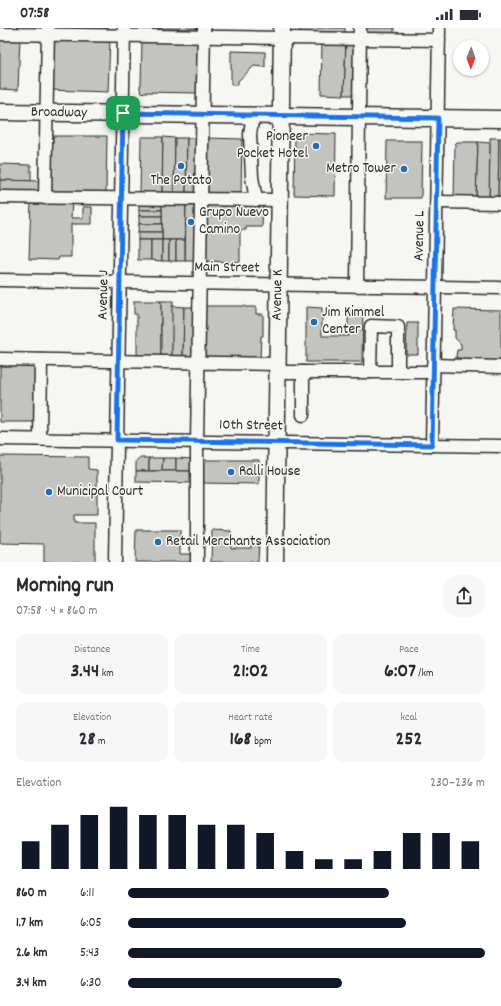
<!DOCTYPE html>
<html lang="en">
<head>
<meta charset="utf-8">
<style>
	body { margin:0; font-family:Dekko,sans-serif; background:#f7f7f7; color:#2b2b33; height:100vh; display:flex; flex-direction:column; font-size:15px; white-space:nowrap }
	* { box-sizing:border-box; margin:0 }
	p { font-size:13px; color:#7c7c81 }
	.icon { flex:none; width:22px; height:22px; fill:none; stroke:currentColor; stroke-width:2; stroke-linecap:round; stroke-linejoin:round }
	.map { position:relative; height:534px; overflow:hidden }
	.drawer { display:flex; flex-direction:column; background:#fff; flex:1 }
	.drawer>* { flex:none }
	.needle { width:26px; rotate:181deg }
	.tools { position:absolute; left:453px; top:12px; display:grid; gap:8px }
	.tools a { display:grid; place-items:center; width:36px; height:36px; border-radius:50%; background:#fff; box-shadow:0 1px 3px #0004; font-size:20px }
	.pin { position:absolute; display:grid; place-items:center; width:34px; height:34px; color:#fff; margin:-17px; border-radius:8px; box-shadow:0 2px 6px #0006 }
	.round { display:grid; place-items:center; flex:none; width:42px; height:42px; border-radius:16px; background:#f7f7f7 }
	.overview { display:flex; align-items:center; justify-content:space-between; height:68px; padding:0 16px }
	h1 { font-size:22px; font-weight:700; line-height:30px }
	.stats { display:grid; grid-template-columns:repeat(3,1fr); gap:6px; height:68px; padding:4px 16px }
	.stats div { display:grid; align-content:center; border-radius:10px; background:#f7f7f7; text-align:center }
	.stats b { font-size:20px; font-weight:700 }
	.stats small { font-size:11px; font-weight:400 }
	.stats p { font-size:11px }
	.chart { height:112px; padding:8px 16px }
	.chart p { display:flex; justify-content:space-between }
	.chart svg { width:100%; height:72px; margin-top:4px; stroke:#111827; stroke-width:6 }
	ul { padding:0 16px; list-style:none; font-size:13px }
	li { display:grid; grid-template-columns:64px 48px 1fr; align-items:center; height:30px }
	li i { height:10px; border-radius:5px; background:#111827 }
	.status { display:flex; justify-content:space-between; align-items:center; height:28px; padding:0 20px; background:#fff; direction:ltr }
	.status svg { height:11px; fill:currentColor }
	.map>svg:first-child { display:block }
	.building { fill:#c3c3c0; stroke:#2b2b2b }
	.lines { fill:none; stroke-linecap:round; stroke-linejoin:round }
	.minor-casing { stroke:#2b2b2b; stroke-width:15 }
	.major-casing { stroke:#2b2b2b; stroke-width:19 }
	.minor { stroke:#f6f6f2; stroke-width:12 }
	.major { stroke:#f6f6f2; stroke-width:16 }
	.route-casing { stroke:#fff; stroke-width:8 }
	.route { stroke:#1a73e8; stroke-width:5 }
	.poi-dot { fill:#1f6fb2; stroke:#f6f6f2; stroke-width:1.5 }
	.labels { text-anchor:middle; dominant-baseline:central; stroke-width:3; stroke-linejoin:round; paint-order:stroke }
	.street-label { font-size:15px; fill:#2b2b2b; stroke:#f6f6f2 }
	.poi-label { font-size:15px; fill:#2b2b2b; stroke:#f6f6f2; text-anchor:start }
</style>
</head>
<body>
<div class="status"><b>07:58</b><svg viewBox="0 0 49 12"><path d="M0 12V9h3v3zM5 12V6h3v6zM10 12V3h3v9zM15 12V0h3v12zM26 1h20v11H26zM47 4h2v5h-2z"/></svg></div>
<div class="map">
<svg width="501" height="534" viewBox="0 0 501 534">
	<rect width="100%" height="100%" fill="#f6f6f2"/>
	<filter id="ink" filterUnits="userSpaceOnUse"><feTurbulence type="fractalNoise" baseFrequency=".025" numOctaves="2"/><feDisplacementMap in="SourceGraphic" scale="8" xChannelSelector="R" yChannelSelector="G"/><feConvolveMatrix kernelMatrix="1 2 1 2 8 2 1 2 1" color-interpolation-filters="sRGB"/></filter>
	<g filter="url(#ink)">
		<g class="building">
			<polygon points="51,0 108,0 108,4 51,2"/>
			<polygon points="143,0 199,0 199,5 143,4"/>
			<polygon points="300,0 345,0 345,8 300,7"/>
			<polygon points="366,0 394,0 394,7 366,8"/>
			<polygon points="0,9 20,9 18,62 0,61"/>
			<polygon points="51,10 110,11 108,64 50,62"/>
			<polygon points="142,11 199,12 198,65 144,64 143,65 140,62 140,57 141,57"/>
			<polygon points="322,14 346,14 344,67 321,66"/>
			<polygon points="346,14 357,14 356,67 344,67"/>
			<polygon points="231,23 265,24 265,39 254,38 238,53 238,57 231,57"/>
			<polygon points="295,105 336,106 335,168 294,167"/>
			<polygon points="50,108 107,108 106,165 49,164"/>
			<polygon points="141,109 163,109 162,166 140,166"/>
			<polygon points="163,109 175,110 174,166 162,166"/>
			<polygon points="175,110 187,110 186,166 174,166"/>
			<polygon points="187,110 198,110 197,166 186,166"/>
			<polygon points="207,110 242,111 241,167 206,167"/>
			<polygon points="490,110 499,110 498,172 489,172"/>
			<polygon points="499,110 501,110 501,172 498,172"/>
			<polygon points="387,113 422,113 421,170 386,170"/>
			<polygon points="457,114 478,114 476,171 454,171 455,116"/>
			<polygon points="478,114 490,115 489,172 476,171"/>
			<polygon points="0,136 31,137 31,153 0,152"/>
			<polygon points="0,152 40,153 40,164 0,164"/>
			<polygon points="31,173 72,174 71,190 83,190 83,179 92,179 92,196 71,196 71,229 59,229 58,232 29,231"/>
			<rect x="139" y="176" width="23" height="6"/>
			<polygon points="162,176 186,176 185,212 162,212"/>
			<polygon points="186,176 197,176 196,233 185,233"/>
			<polygon points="204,176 263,178 262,199 246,199 246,202 240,202 240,234 203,233"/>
			<rect x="139" y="182" width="23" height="6"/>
			<rect x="139" y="188" width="23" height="8"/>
			<polygon points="139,196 162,196 162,204 138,204"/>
			<rect x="138" y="204" width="24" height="8"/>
			<rect x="138" y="212" width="13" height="20"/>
			<polygon points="151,212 162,212 162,233 151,232"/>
			<rect x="162" y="212" width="7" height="21"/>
			<rect x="169" y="212" width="7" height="21"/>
			<rect x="176" y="212" width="9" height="21"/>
			<polygon points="134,273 161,273 161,330 137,329 137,286 134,286"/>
			<polygon points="161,273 173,273 172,330 161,330"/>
			<polygon points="172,278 184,279 183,330 172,330"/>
			<polygon points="203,278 244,278 246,279 256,279 256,286 263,286 263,308 261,308 260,332 203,331"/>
			<polygon points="184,279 195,279 194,330 183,330"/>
			<polygon points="306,279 322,280 322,308 348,308 348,281 363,281 362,334 306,334"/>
			<polygon points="454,281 501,282 501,335 461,335 461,330 456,330 457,322 461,322 461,316 455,310 455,302 453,302"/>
			<polygon points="407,295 418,295 418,326 406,326"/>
			<polygon points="0,335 37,336 36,394 0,394"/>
			<polygon points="0,428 88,429 88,441 97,442 97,487 74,487 74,495 95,495 95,534 44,534 44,516 0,515"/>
			<polygon points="139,430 149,430 149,443 136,443 136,433"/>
			<polygon points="149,430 163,430 162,443 149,443"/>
			<polygon points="163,430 176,430 176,443 162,443"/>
			<polygon points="176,430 193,431 193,443 176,443"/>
			<polygon points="202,432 259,432 259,456 202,455"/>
			<polygon points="136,443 193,443 193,455 136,454"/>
			<polygon points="136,502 180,502 180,526 192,526 192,534 135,534"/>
			<polygon points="212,502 231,503 231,520 251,520 251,514 259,514 258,534 211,534"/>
		</g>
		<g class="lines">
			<defs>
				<g id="minor">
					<polyline points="0,6 439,12"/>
					<polyline points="253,87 250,106 252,149 256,172"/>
					<polyline points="0,169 280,172"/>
					<polyline points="45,170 48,0"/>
					<polyline points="437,174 501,175"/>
					<polyline points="0,252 501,260"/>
					<polyline points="357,258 360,0"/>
					<polyline points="0,331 277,336"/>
					<polyline points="433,337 501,339"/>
					<polyline points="278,344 433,344"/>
					<polyline points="370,344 371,298 398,299 398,344"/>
					<polyline points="303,387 303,344"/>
					<polyline points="0,411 501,418"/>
					<polyline points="40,411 41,332"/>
					<polyline points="432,417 435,259 439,0"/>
					<polyline points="115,534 124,0"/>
					<polyline points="197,534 197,414 204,0"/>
				</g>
				<g id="major">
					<polyline points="0,84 501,91"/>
					<polyline points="275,534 282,0"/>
				</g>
			</defs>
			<use href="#minor" class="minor-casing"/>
			<use href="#major" class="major-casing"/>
			<use href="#minor" class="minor"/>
			<use href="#major" class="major"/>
		</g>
	</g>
	<g class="lines" filter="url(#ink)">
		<defs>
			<polygon id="route" points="123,85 438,90 432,417 117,412"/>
		</defs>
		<use href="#route" class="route-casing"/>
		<use href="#route" class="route"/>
	</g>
	<g class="poi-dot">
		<circle cx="316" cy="118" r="4"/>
		<circle cx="181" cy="138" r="4"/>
		<circle cx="404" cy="141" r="4"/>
		<circle cx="191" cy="194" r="4"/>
		<circle cx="314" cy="294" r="4"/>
		<circle cx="231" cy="444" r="4"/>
		<circle cx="49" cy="464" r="4"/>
		<circle cx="158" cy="514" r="4"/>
	</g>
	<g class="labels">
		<g class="street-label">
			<text transform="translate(59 85) rotate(1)">Broadway</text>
			<text transform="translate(420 208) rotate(-89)">Avenue L</text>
			<text transform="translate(227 240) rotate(1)">Main Street</text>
			<text transform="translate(104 267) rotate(-89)">Avenue J</text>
			<text transform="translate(278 267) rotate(-89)">Avenue K</text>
			<text transform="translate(251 398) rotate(1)">10th Street</text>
		</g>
		<g class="poi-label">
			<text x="308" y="109" text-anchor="end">Pioneer<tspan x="308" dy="17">Pocket Hotel</tspan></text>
			<text x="396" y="141" text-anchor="end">Metro Tower</text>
			<text x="181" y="153" text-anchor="middle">The Potato</text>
			<text x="199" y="185">Grupo Nuevo<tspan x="199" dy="17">Camino</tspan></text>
			<text x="322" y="285">Jim Kimmel<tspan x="322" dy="17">Center</tspan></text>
			<text x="239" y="444">Ralli House</text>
			<text x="57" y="464">Municipal Court</text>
			<text x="166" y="514">Retail Merchants Association</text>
		</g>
	</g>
</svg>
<div class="tools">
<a><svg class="needle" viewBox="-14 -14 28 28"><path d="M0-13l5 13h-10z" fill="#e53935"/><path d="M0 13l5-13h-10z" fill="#7c7c81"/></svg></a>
</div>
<div class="pin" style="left:123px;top:85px;background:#1e9e55"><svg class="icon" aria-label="arrive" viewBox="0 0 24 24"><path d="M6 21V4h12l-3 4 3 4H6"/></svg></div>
</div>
<section class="drawer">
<div class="overview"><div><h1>Morning run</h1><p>07:58 · 4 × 860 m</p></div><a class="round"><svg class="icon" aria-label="share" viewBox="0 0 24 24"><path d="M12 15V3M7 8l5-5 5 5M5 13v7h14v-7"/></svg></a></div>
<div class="stats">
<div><p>Distance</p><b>3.44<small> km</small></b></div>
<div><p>Time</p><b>21:02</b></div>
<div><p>Pace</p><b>6:07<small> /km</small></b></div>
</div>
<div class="stats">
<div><p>Elevation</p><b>28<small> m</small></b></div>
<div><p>Heart rate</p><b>168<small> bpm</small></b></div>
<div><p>kcal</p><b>252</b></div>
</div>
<div class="chart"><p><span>Elevation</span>230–236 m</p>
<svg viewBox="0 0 160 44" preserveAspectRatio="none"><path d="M5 44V27M15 44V17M25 44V11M35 44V6M45 44V11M55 44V11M65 44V17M75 44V17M85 44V22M95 44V33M105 44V38M115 44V38M125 44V33M135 44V22M145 44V22M155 44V27"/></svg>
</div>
<ul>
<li><b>860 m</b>6:11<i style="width:73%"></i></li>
<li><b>1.7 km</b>6:05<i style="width:78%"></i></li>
<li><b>2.6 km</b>5:43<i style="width:100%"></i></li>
<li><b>3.4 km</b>6:30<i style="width:60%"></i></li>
</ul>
</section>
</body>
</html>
